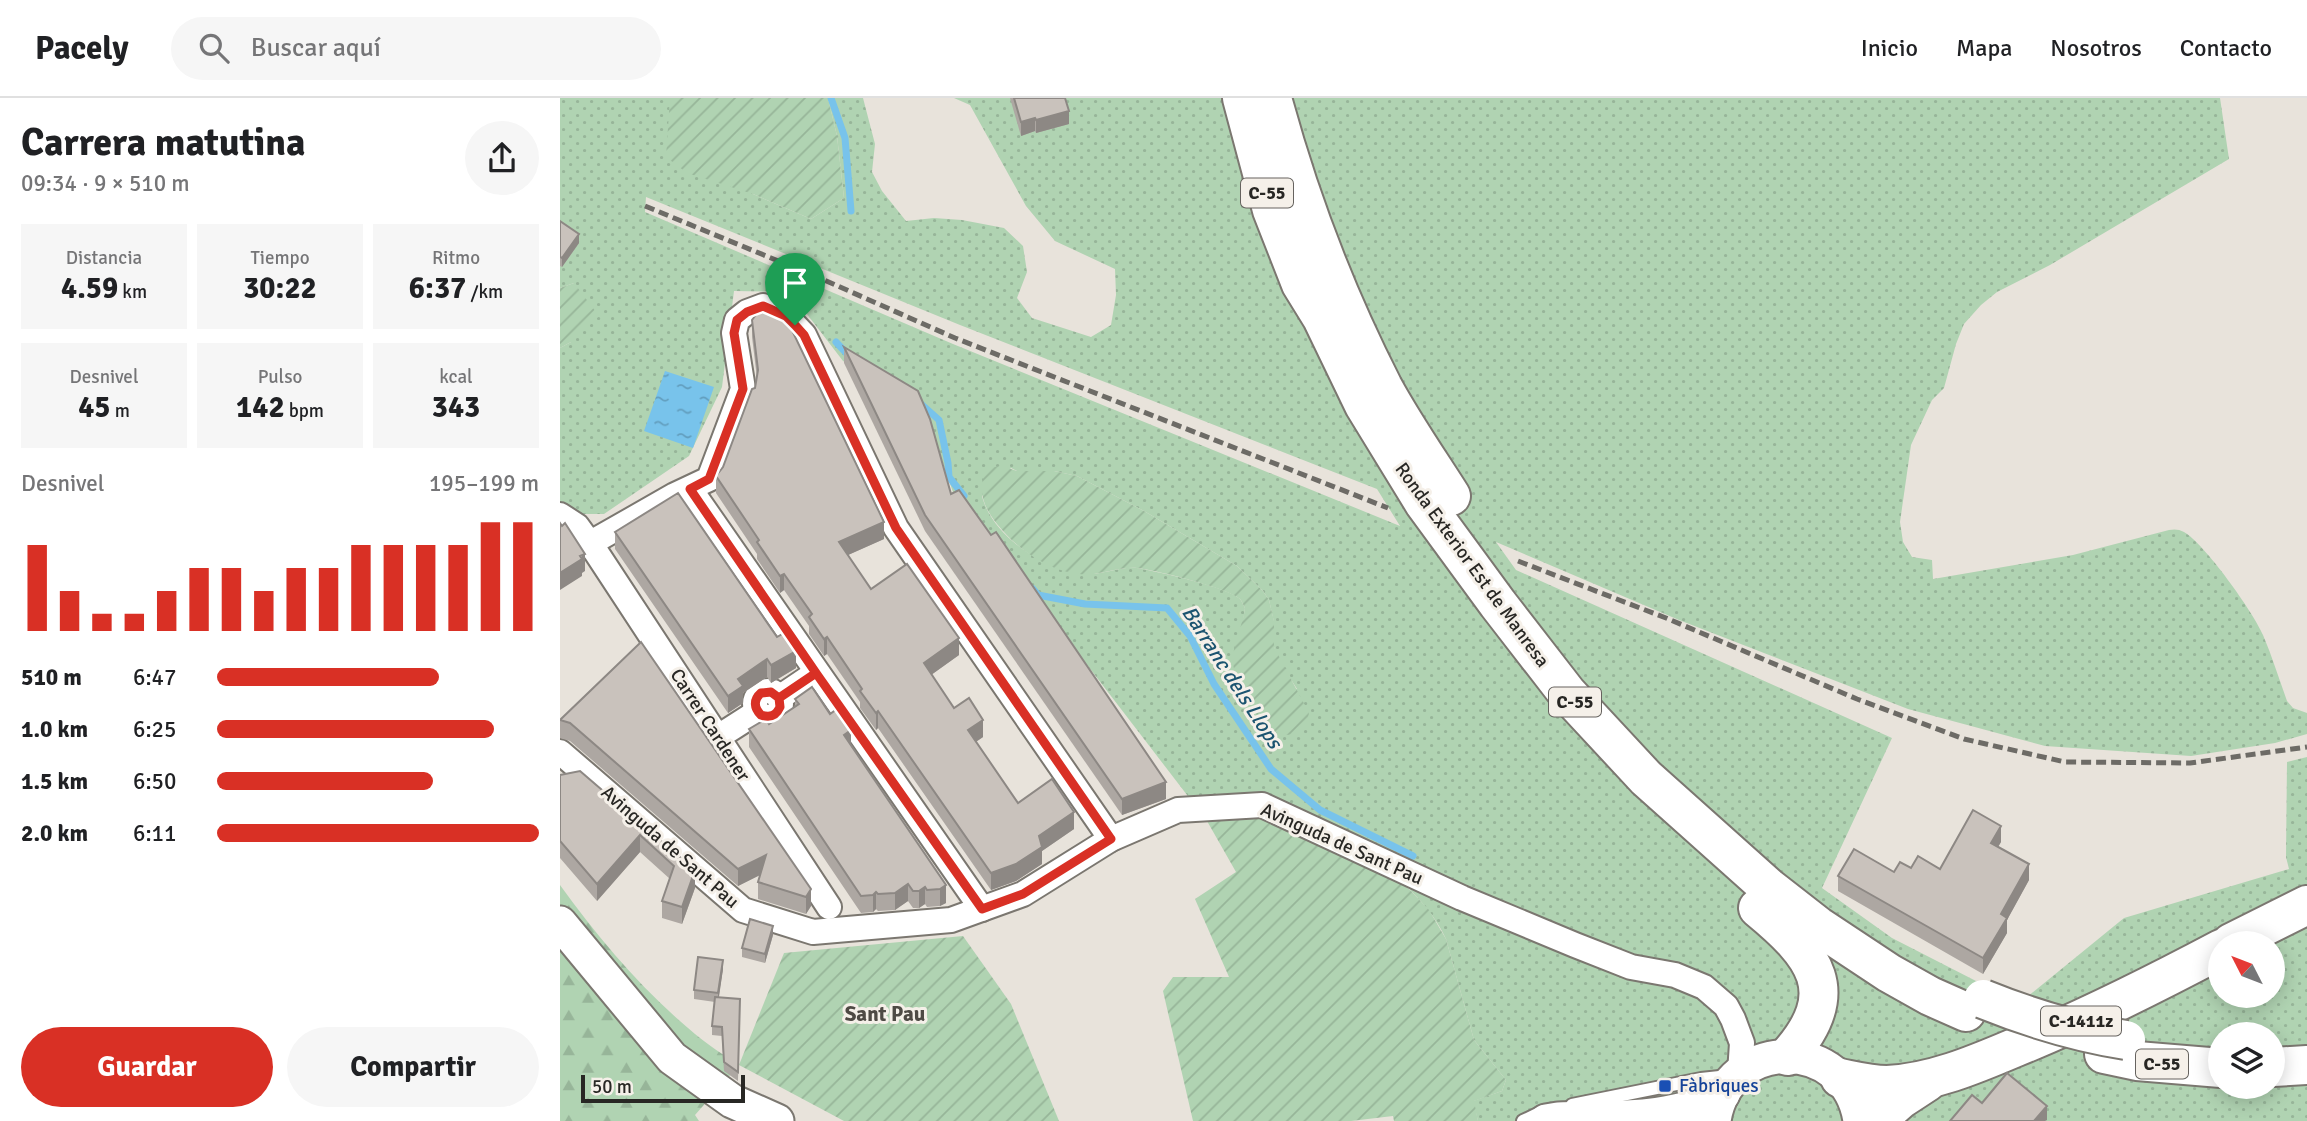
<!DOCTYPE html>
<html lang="es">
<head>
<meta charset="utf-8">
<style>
	body { margin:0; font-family:Signika,sans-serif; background:#f6f6f6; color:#202124; height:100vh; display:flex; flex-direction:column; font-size:26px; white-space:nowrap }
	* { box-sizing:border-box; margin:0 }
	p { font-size:23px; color:#757577 }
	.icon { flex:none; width:38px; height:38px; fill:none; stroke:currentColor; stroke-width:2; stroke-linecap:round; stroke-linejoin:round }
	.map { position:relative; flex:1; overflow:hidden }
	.panel { display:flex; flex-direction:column; background:#fff; width:560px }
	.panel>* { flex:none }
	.needle { width:46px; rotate:312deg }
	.fabs { position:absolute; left:1648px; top:833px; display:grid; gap:14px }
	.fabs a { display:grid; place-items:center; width:77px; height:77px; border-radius:50%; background:#fff; box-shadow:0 4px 18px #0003; font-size:35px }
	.scale { position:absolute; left:21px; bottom:18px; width:164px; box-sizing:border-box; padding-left:7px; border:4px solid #282724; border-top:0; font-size:19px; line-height:24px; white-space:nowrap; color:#282724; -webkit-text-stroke:5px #f5f0e9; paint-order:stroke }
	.pin { position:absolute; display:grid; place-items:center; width:60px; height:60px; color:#fff; margin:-72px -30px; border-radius:50% 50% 50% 0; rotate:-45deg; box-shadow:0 0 7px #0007 }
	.pin .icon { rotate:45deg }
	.round { display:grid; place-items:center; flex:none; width:74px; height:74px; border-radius:37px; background:#f6f6f6 }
	.headline { display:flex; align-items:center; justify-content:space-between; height:119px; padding:0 21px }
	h1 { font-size:38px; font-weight:800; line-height:52px }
	.metrics { display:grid; grid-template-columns:repeat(3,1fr); gap:10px; height:119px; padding:7px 21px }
	.metrics div { display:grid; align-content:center; border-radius:0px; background:#f6f6f6; text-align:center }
	.metrics b { font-size:30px; font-weight:800 }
	.metrics small { font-size:19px; font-weight:400 }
	.metrics p { font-size:19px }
	.chart { height:196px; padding:14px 21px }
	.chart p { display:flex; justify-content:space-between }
	.chart svg { width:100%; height:126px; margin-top:7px; stroke:#d93025; stroke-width:6 }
	.cta { display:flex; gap:14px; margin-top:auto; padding:14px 21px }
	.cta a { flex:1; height:80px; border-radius:42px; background:#d93025; color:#fff; font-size:28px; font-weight:800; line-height:80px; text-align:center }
	.cta a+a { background:#f6f6f6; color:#202124 }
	ul { padding:0 21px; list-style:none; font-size:23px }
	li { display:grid; grid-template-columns:112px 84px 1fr; align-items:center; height:52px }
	li i { height:18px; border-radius:9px; background:#d93025 }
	header { display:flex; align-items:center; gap:42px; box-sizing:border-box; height:98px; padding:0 35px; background:#fff; border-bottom:2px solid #e0e0e0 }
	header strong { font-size:33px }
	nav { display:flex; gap:38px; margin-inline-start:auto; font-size:24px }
	.search { width:490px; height:63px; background:#f6f6f6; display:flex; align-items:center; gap:18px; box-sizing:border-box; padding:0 24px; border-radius:38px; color:#757577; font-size:26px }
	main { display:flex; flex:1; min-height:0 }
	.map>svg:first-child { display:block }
	.grass { fill:url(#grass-dots); fill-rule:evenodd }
	.forest { fill:url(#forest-firs) }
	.garden { fill:url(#garden-furrows) }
	.water { fill:url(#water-ripples) }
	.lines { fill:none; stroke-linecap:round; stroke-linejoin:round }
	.stream { stroke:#78c3eb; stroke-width:7 }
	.service-casing { stroke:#7b7770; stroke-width:16 }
	.minor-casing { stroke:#7b7770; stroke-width:28 }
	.secondary-casing { stroke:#7b7770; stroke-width:37 }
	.trunk-casing { stroke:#7b7770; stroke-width:42 }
	.service { stroke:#fff; stroke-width:12 }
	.minor { stroke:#fff; stroke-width:24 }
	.secondary { stroke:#fff; stroke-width:33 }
	.trunk { stroke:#fff; stroke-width:38 }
	.rail { stroke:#6d6b66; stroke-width:5; stroke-dasharray:10 5; stroke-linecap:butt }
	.trunk-bridge-casing { stroke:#7b7770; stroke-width:42; stroke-linecap:butt }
	.trunk-bridge { stroke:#fff; stroke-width:38 }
	.wall { fill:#ada7a2 }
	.shaded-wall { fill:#8d8884 }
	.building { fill:#c9c2bc; stroke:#8d8884; stroke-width:2 }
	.route-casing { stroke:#fff; stroke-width:14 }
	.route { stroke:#d93025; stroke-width:9 }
	.transit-dot { fill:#1a4fb4; stroke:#f5f0e9; stroke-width:2.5 }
	.labels { text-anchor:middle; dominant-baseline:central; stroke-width:6; stroke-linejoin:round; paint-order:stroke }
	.shield { fill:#f5f0e9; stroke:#66635f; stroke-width:2 }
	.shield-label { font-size:18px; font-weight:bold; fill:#282724 }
	.street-label { font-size:19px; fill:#282724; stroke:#f5f0e9 }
	.transit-label { font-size:19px; fill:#164399; stroke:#f5f0e9; text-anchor:start }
	.water-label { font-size:21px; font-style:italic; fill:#1b5470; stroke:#f5f0e9 }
	.neighbourhood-label { font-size:21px; font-weight:bold; fill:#4e4a44; stroke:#f5f0e9 }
</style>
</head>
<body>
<header>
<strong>Pacely</strong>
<div class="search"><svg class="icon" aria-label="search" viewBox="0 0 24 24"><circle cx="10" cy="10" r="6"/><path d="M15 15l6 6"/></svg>Buscar aquí</div>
<nav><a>Inicio</a><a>Mapa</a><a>Nosotros</a><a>Contacto</a></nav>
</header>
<main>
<section class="panel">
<div class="headline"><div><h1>Carrera matutina</h1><p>09:34 · 9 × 510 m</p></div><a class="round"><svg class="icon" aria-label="share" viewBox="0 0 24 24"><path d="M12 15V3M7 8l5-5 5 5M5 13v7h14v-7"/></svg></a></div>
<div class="metrics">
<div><p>Distancia</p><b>4.59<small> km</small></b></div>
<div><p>Tiempo</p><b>30:22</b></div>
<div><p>Ritmo</p><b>6:37<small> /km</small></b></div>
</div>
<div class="metrics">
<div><p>Desnivel</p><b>45<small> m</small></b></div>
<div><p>Pulso</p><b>142<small> bpm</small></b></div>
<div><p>kcal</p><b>343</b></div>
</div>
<div class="chart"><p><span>Desnivel</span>195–199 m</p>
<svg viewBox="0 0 160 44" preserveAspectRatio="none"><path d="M5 44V14M15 44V30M25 44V38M35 44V38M45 44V30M55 44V22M65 44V22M75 44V30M85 44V22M95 44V22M105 44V14M115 44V14M125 44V14M135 44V14M145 44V6M155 44V6"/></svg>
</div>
<ul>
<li><b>510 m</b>6:47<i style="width:69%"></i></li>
<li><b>1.0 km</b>6:25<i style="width:86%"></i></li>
<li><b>1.5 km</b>6:50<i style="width:67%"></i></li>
<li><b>2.0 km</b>6:11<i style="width:100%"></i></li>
</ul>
<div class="cta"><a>Guardar</a><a>Compartir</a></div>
</section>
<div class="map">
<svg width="1747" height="1023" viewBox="0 0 1747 1023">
	<defs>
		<pattern id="grass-dots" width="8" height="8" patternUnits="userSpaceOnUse" patternTransform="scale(1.75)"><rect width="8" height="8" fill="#b0d3b2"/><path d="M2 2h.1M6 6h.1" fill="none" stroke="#97b599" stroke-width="1.8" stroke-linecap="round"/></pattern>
		<pattern id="forest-firs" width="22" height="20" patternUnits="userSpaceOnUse" patternTransform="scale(1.75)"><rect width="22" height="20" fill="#b0d3b2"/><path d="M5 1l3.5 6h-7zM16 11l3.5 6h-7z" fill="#97b599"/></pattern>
		<pattern id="garden-furrows" width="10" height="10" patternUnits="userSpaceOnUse" patternTransform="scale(1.75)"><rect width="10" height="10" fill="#b0d3b2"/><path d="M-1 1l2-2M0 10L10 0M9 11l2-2" fill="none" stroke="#97b599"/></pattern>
		<pattern id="water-ripples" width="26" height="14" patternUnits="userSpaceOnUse" patternTransform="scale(1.75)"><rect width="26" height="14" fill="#78c3eb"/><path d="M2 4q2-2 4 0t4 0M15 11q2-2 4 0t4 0" fill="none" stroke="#629ebe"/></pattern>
	</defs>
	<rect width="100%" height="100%" fill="#e8e3db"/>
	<path class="grass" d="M0,0h110l83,96 58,25 33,-21 -7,-62 -9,-38h35l12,46 -3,28 10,19 24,30 28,-3 28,2 42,8 19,18 4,26 -10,26 15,20 59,19 20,-12 5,-30 -1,-26 -60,-28 -29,-35 -56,-101 -16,-7h1266l9,61 -179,106 -53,27 -16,13 -17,19 -8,20 -12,44 -12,12 -21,45 -11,77 3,20 9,15 20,3 1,19 140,-24 96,-25c5,-1 10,-1 15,2 20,11 70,81 79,103 9,21 16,44 24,66l6,7 14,5v21l-32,9 -84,13 -146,-10 -137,-37 -229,-89 -183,-78 20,28 376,168 -70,150 70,50 84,43 51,16 97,-79 165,-49 -3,-12 1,-95 20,-5v364h-829l-5,-20 29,-10 4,-11 -32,-40 -28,-101c-10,-22 -26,-40 -43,-56l-165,-68 -31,6 -169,-220 -84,-106 -25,-72 -12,-19 -74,-43 -53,-69 -56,-1 -12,96 -33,69 -85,58h-44v-166l11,-6 3,-59 -14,5zM86,99l314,128 417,164 23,37 -447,-182 -308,-132zM451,370l6,3h37l23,5 67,35 93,55 26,25 6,9 5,22v25l4,12 19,30 -56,-1c-15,-39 0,-44 4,-80 -2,-3 -3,-7 -5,-9 -12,-12 -85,-28 -103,-31 -16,-2 -32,6 -48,6 -41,-1 -97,-37 -107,-78zM1661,845h52v53h-52zM1661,936h52v53h-52z"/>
	<path class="forest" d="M0,787c39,54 83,106 135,149 13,11 29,21 44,31l-44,50 4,6h-139z"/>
	<g class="garden">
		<polygon points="110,0 268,0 277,38 284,100 251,121 193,96 127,75 106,59"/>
		<polygon points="14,185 39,218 11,244 0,250 0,190"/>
		<path d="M442,368l15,5h37l23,5 67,35 93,55 26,25 6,9 5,21v26l35,66 -3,13c-6,4 -13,9 -20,9 -24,0 -52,-52 -53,-73 -1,-18 10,-36 12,-54 -2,-3 -3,-7 -5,-9 -12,-11 -85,-29 -103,-31 -15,-1 -29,4 -43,6 -36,4 -75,-22 -97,-50 -12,-15 -19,-30 -13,-49l10,-8z"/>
		<polygon points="678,717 711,720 843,786 851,793 869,812 886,841 914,942 946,982 942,993 914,1003 918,1023 834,1023 833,1018 791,1023 633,1023 603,893 613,879 669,879 635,801 676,774 647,723"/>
		<polygon points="403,838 451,906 499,1023 284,1023 179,967 224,855"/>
	</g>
	<polygon class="water" points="105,273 154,289 133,350 84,333"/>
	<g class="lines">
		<g class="stream">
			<polyline points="271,0 285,40 291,113"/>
			<polyline points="276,244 290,259"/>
			<polyline points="360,305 379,322 388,365 389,379 404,398"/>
			<polyline points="473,491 478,497 525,506 607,510 630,538 654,586 711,671 760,712 853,758"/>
		</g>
		<defs>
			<g id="service">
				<polyline points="1012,1007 1141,981 1169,978"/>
				<polyline points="963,1023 984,1013"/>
			</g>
			<g id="minor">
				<polyline points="130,391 422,811"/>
				<polyline points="0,417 17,428 36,454 269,809"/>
				<polyline points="29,446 115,397 149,381 183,291 174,235 177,222 187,214 203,208 226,218 244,237 336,430 551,741"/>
				<circle cx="208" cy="606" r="13"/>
				<polyline points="219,600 256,575"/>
				<polyline points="158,639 197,614"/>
				<polyline points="0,654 183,812 253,834 391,822 463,796 551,741 618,712 702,707 902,800 1015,847 1071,869 1115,877 1144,889 1166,908 1173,921 1182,945 1180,975"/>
			</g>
			<g id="secondary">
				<polyline points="0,825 112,960 172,1003 217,1023"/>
				<path d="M986,1023l12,-2c55,-2 117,2 165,-25"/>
				<path d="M1154,1023c12,-86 134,-86 146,0"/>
			</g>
			<g id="trunk">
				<polyline points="682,0 712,112 741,186 762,220 804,307 864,405 938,506 1007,595 1086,680 1208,789 1258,828 1329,875 1370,898 1406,914"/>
				<path d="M712,0c27,100 64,197 111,289 20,37 45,73 68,109"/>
				<path d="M1198,810c57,47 87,84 30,148"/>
				<polyline points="1671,845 1747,807"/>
				<polyline points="1544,956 1577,963 1661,970"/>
				<polyline points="1713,969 1747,967"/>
				<path d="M1280,980c15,3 31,7 47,7 44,-2 87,-20 127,-37 72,-29 139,-63 207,-99"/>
				<polyline points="1316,1023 1341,1001 1367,984"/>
			</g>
		</defs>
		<use href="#service" class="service-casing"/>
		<use href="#minor" class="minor-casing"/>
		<use href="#secondary" class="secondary-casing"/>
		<use href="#trunk" class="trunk-casing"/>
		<use href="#service" class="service"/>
		<use href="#minor" class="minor"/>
		<use href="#secondary" class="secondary"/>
		<use href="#trunk" class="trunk"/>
		<g class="rail">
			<polyline points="85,108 262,181 395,240 828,410"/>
			<polyline points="958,463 1106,520 1297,601 1404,641 1505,664 1630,665 1747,649"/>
		</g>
		<defs>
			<path id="trunk-bridge" d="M1423,901c47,19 93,33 143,41"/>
		</defs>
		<use href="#trunk-bridge" class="trunk-bridge-casing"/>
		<use href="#trunk-bridge" class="trunk-bridge"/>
	</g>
	<g class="wall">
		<polygon points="450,0 505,0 509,26 476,35 475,33 461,38"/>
		<polygon points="0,123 19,145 2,169 0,168"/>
		<polygon points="192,222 324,441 288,457 311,491 399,557 371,577 394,610 423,639 416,644 458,705 514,731 482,753 482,766 456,783 431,792 318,630 316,632 300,610 300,604 267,556 264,558 249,536 249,528 224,492 220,495 197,461 197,456 156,395 156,378 163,369 195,290 197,280 192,239"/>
		<polygon points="284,249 391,396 606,701 562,717 365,433 284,265"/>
		<polygon points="55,434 236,570 211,585 207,579 183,595 183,605 168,615 55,451"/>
		<polygon points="81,544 251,791 251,808 246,816 198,801 198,784 200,777 178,788 10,643 0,640 0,622"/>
		<polygon points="235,601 291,647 386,787 386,805 380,808 367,809 365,806 359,810 353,810 348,803 335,812 318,813 316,811 313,814 301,815 189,649 189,631 209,626 235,609"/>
		<polygon points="0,677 135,772 135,790 122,826 102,820 102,803 110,781 80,754 37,803 0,760"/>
		<polygon points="1441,744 1438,749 1469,782 1447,822 1447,835 1423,876 1278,793 1278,778 1334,774 1351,770 1380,771"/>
		<polygon points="213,837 205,865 182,859 182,850"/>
		<polygon points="163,871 159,899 180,901 178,983 164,973 162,938 152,937 152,928 155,904 134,901 134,892"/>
	</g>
	<g class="shaded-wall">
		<polygon points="509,13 509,26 476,35 476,22"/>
		<polygon points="475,20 475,33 461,38 461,24"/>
		<polygon points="19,136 19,145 2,169 2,160"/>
		<polygon points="324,424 324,441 279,461 279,444"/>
		<polygon points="25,456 25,473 22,475 22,478 0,492 0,475"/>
		<polygon points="224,476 224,492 220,495 220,478"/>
		<polygon points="267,539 267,556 264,558 264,541"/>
		<polygon points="399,540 399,557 364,582 364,565"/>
		<polygon points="236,553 236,570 211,585 211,567"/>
		<polygon points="207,561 207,579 183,595 183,605 168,615 168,598 178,581"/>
		<polygon points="318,613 318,630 316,632 316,615"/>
		<polygon points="423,622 423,639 408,649 408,632"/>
		<polygon points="291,632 291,649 284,637"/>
		<polygon points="606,684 606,701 562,717 562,701"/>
		<polygon points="514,714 514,731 482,753 482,766 456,783 431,792 431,775 479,738"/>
		<polygon points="1441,728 1441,744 1431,760 1431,745"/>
		<polygon points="80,737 80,754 37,803 37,786"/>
		<polygon points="206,757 206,774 178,788 178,771"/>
		<polygon points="1469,766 1469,782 1447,822 1447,835 1423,876 1423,860 1441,816"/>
		<polygon points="135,772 135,790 122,826 122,809"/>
		<polygon points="348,786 348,803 335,812 335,795"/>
		<polygon points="386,787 386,805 380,808 380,791"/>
		<polygon points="365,789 365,806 359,810 359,793"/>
		<polygon points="251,791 251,808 246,816 246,799"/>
		<polygon points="316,794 316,811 313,814 313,797"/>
		<polygon points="213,828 213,837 205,865 205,856"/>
		<polygon points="163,862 163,871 158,904 158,895"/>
		<polygon points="1487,1008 1487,1022 1485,1023 1474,1023"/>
	</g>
	<g class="building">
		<polygon points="454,0 505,0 509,13 476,22 475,20 461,24"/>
		<polygon points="0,123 19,136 2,160 0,159"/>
		<polygon points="202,209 217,214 229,226 324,424 279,444 311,491 347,466 399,540 364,565 394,610 409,600 423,622 408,632 458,705 492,681 514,714 479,738 482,749 456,766 431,775 318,613 316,615 300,593 302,591 267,539 264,541 249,519 252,516 224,476 220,478 197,444 199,442 156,378 163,369 192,291 195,290 198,272 192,222"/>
		<polygon points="284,249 358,293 370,321 391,396 399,392 431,437 436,434 606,684 562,701 365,417"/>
		<polygon points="118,395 217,539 224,535 236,553 211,567 207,561 178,581 183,588 168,598 55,434"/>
		<polygon points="0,425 2,428 5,425 25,456 20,458 22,461 0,475"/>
		<polygon points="81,544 251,791 246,799 198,784 206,757 178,771 10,625 0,622"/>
		<polygon points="252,589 270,616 277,611 291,632 284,637 386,787 380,791 367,792 365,789 359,793 353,793 348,786 335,795 318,796 316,794 313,797 301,798 189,631 206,621 209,626 239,606 235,601"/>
		<polygon points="20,673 135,772 122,809 102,803 114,768 80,737 37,786 0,743 0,677"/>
		<polygon points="1413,712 1441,728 1431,745 1469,766 1441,816 1447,820 1423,860 1278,778 1294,751 1334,774 1340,764 1351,770 1358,758 1380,771"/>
		<polygon points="190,821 213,828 205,856 182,850"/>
		<polygon points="138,859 163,862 158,895 134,892"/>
		<polygon points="155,899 180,901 178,974 164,964 162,929 152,928"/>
		<polygon points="1447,975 1487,1008 1474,1023 1390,1023 1412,997 1422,1005"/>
	</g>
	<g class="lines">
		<defs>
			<path id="route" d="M235,227l-9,-9 -23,-10 -16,6 -10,8 -3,13 9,56 -34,90 -19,10 126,184 -37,25 1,9c-4,9 -10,11 -19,8 -7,-7 -8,-15 0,-22l10,-1 8,6 37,-25 166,236 41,-15 88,-55 -215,-311 -92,-193 -9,-10"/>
		</defs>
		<use href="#route" class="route-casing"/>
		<use href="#route" class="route"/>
	</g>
	<rect class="transit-dot" x="1098" y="981" width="14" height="14" rx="3.5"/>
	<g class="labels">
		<g class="shield">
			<rect x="681" y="80.5" width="52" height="29" rx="5"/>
			<rect x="989" y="589.5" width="52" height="29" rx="5"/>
			<rect x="1481" y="908.5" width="80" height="29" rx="5"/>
			<rect x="1576" y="951.5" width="52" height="29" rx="5"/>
		</g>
		<g class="shield-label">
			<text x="707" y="95">C-55</text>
			<text x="1015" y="604">C-55</text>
			<text x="1521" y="923">C-1411z</text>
			<text x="1602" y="966">C-55</text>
		</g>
		<g class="street-label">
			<text transform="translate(912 467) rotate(54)">Ronda Exterior Est de Manresa</text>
			<text transform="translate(150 627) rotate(57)">Carrer Cardener</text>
			<text transform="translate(782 746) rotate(24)">Avinguda de Sant Pau</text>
			<text transform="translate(110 749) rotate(41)">Avinguda de Sant Pau</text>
		</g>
		<g class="transit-label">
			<text x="1119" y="988">Fàbriques</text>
		</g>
		<g class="water-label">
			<text transform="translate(672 579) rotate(57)">Barranc dels Llops</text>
		</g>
		<g class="neighbourhood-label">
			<text x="325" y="916">Sant Pau</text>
		</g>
	</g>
</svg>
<div class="fabs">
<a><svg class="needle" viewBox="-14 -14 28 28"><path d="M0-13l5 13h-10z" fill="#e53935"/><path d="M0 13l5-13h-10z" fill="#757577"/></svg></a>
<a><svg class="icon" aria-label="layers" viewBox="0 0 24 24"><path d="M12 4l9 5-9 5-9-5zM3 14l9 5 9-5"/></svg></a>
</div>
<div class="scale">50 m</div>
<div class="pin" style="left:235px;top:227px;background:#1e9e55"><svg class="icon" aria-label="arrive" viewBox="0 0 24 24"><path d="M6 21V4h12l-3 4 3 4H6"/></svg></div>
</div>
</main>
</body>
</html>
